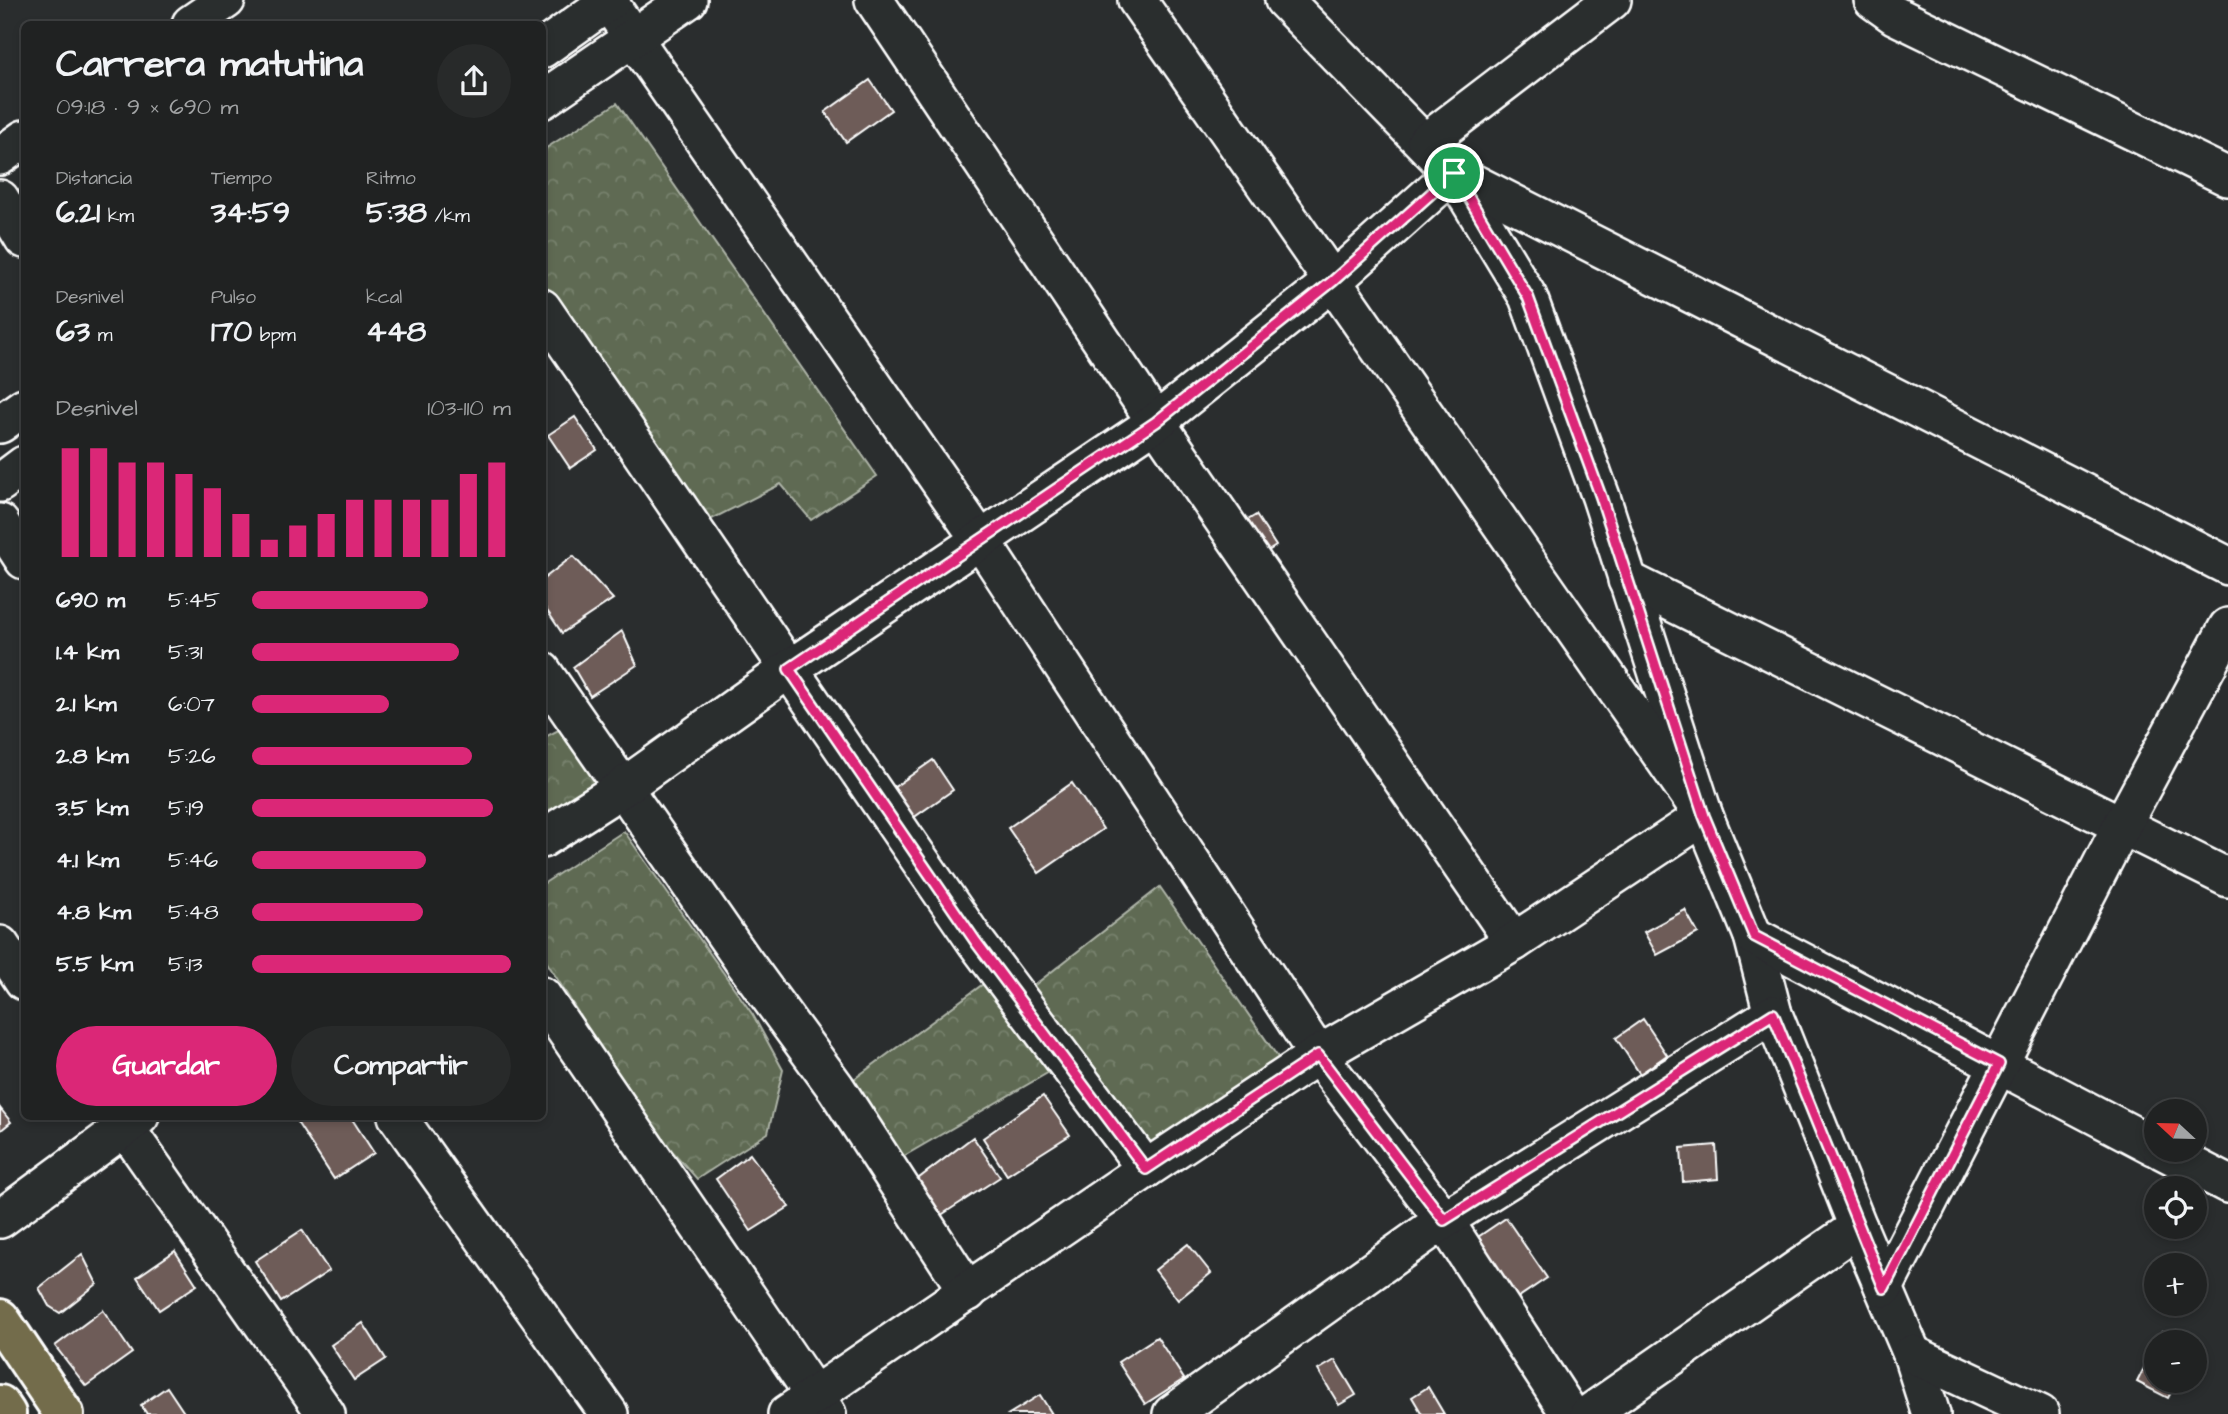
<!DOCTYPE html>
<html lang="es">
<head>
<meta charset="utf-8">
<style>
	body { margin:0; font-family:"Architects Daughter",sans-serif; background:#282a2a; color:#f1f3f6; height:100vh; display:flex; flex-direction:column; font-size:26px; white-space:nowrap }
	* { box-sizing:border-box; margin:0 }
	p { font-size:23px; color:#a2a4a5 }
	.icon { flex:none; width:38px; height:38px; fill:none; stroke:currentColor; stroke-width:2; stroke-linecap:round; stroke-linejoin:round }
	.map { position:relative; flex:1; overflow:hidden }
	.drawer { position:absolute; left:21px; top:21px; width:525px; height:1099px; display:flex; flex-direction:column; background:#202222; border-radius:10px; box-shadow:0 4px 10px #0003,0 0 0 2px #3d3f40 }
	.drawer>* { flex:none }
	.needle { width:46px; rotate:292deg }
	.buttons { position:absolute; left:2144px; top:1099px; display:grid; gap:14px }
	.buttons a { display:grid; place-items:center; width:63px; height:63px; border-radius:50%; background:#202222; box-shadow:0 4px 10px #0003,0 0 0 2px #3d3f40; font-size:35px }
	.pin { position:absolute; display:grid; place-items:center; width:60px; height:60px; color:#fff; margin:-30px; border:4px solid #fff; border-radius:50%; box-shadow:0 2px 7px #0007 }
	.round { display:grid; place-items:center; flex:none; width:74px; height:74px; border-radius:37px; background:#282a2a }
	.overview { display:flex; align-items:center; justify-content:space-between; height:119px; padding:0 35px }
	h1 { font-size:38px; font-weight:800; line-height:52px }
	.metrics { display:grid; grid-template-columns:repeat(3,1fr); gap:10px; height:119px; padding:7px 35px }
	.metrics div { display:grid; align-content:center }
	.metrics b { font-size:30px; font-weight:800 }
	.metrics small { font-size:19px; font-weight:400 }
	.metrics p { font-size:19px }
	.chart { height:196px; padding:14px 35px }
	.chart p { display:flex; justify-content:space-between }
	.chart svg { width:100%; height:126px; margin-top:7px; stroke:#db2777; stroke-width:6 }
	.action { display:flex; gap:14px; margin-top:auto; padding:14px 35px }
	.action a { flex:1; height:80px; border-radius:42px; background:#db2777; color:#fff; font-size:28px; font-weight:800; line-height:80px; text-align:center }
	.action a+a { background:#282a2a; color:#f1f3f6 }
	ul { padding:0 35px; list-style:none; font-size:23px }
	li { display:grid; grid-template-columns:112px 84px 1fr; align-items:center; height:52px }
	li i { height:18px; border-radius:9px; background:#db2777 }
	.map>svg:first-child { display:block }
	.forest { fill:url(#forest-crowns); stroke:#afb5a9; stroke-width:2 }
	.building { fill:#6e5c58; stroke:#fff; stroke-width:2 }
	.lines { fill:none; stroke-linecap:round; stroke-linejoin:round }
	.minor-casing { stroke:#fff; stroke-width:42 }
	.major-casing { stroke:#fff; stroke-width:44 }
	.minor { stroke:#2a2d2e; stroke-width:37 }
	.major { stroke:#736c4b; stroke-width:38 }
	.route-casing { stroke:#fff; stroke-width:14 }
	.route { stroke:#db2777; stroke-width:9 }
</style>
</head>
<body>
<div class="map">
<svg width="2228" height="1414" viewBox="0 0 2228 1414">
	<defs>
		<pattern id="forest-crowns" width="20" height="18" patternUnits="userSpaceOnUse" patternTransform="scale(1.75)"><rect width="20" height="18" fill="#5f6b53"/><path d="M2 6a3 3 0 1 1 6 0M12 15a3 3 0 1 1 6 0" fill="none" stroke="#77816d"/></pattern>
	</defs>
	<rect width="100%" height="100%" fill="#2a2d2e"/>
	<filter id="ink" filterUnits="userSpaceOnUse"><feTurbulence type="fractalNoise" baseFrequency=".0143" numOctaves="2"/><feDisplacementMap in="SourceGraphic" scale="14" xChannelSelector="R" yChannelSelector="G"/><feConvolveMatrix kernelMatrix="1 2 1 2 8 2 1 2 1" color-interpolation-filters="sRGB"/></filter>
	<g filter="url(#ink)">
		<g class="forest">
			<polygon points="617,103 877,476 811,520 781,484 710,520 599,358 543,285 543,150"/>
			<polygon points="568,725 602,783 543,829 543,738"/>
			<polygon points="624,831 753,1015 783,1070 768,1133 697,1179 644,1119 543,956 543,884"/>
			<polygon points="1160,887 1291,1076 1150,1164 1027,991"/>
			<polygon points="994,976 1051,1071 904,1156 846,1085"/>
		</g>
		<g class="building">
			<polygon points="870,80 891,110 846,142 825,112"/>
			<polygon points="575,417 597,450 570,468 548,435"/>
			<polygon points="1256,515 1276,546 1257,558 1238,526"/>
			<polygon points="573,556 613,599 562,633 542,603 542,580"/>
			<polygon points="622,631 637,665 590,696 573,667"/>
			<polygon points="933,760 953,790 913,818 893,788"/>
			<polygon points="1072,783 1103,829 1039,873 1008,828"/>
			<polygon points="1685,910 1698,933 1657,955 1644,932"/>
			<polygon points="1643,1019 1667,1055 1640,1074 1616,1038"/>
			<polygon points="1043,1096 1070,1135 1007,1175 983,1138"/>
			<polygon points="0,1108 11,1122 0,1131"/>
			<polygon points="293,1116 350,1116 374,1153 334,1179"/>
			<polygon points="973,1137 1000,1177 932,1221 906,1188"/>
			<polygon points="1716,1145 1718,1179 1683,1182 1681,1148"/>
			<polygon points="750,1154 789,1207 751,1231 716,1179"/>
			<polygon points="1506,1218 1547,1278 1513,1301 1472,1241"/>
			<polygon points="302,1230 329,1271 281,1302 255,1261"/>
			<polygon points="1188,1244 1211,1273 1178,1300 1155,1270"/>
			<polygon points="175,1251 197,1285 159,1310 137,1277"/>
			<polygon points="82,1254 97,1284 60,1313 49,1306 39,1288"/>
			<polygon points="103,1310 132,1353 86,1386 55,1346"/>
			<polygon points="363,1323 386,1359 354,1380 331,1345"/>
			<polygon points="2162,1332 2182,1342 2157,1342"/>
			<polygon points="1157,1337 1184,1379 1145,1404 1118,1362"/>
			<polygon points="2156,1344 2156,1381 2177,1381 2168,1398 2137,1382"/>
			<polygon points="1335,1360 1356,1395 1339,1405 1318,1370"/>
			<polygon points="167,1387 185,1414 147,1414 141,1405"/>
			<polygon points="1428,1387 1444,1414 1422,1414 1412,1397"/>
			<polygon points="1040,1395 1052,1414 1009,1414"/>
		</g>
		<g class="lines">
			<defs>
				<g id="minor">
					<polyline points="607,0 981,541 1318,1055 1444,1220 1570,1414"/>
					<polyline points="874,0 1156,422 1514,942"/>
					<polyline points="1284,0 1453,173 1528,297 1601,497 1704,816 1753,936 1773,1014 1858,1227 1912,1354 1931,1414"/>
					<polyline points="1873,0 1894,15 2228,177"/>
					<polyline points="191,24 226,0"/>
					<polyline points="542,49 611,0"/>
					<polyline points="542,100 688,0"/>
					<polyline points="1426,142 1612,0"/>
					<polyline points="0,156 24,139"/>
					<polyline points="0,199 24,239"/>
					<polyline points="542,308 976,942 1146,1169"/>
					<polyline points="0,424 24,407"/>
					<polyline points="0,483 24,465"/>
					<polyline points="0,523 24,560"/>
					<polyline points="1627,580 2228,878"/>
					<polyline points="542,671 744,962 836,1088 968,1292"/>
					<polyline points="542,839 622,788 789,669 1156,422 1333,281 1453,173 2228,566"/>
					<polyline points="1753,936 2156,1147"/>
					<polyline points="0,945 24,981"/>
					<polyline points="542,996 827,1414"/>
					<polyline points="117,1116 326,1414"/>
					<polyline points="397,1116 609,1414"/>
					<polyline points="2162,1150 2228,1184"/>
					<polyline points="0,1219 140,1116"/>
					<polyline points="1884,1288 2122,825 2228,627"/>
					<polyline points="1912,1354 2040,1414"/>
					<polyline points="787,1414 1146,1169 1318,1055 1514,942 1704,816 1137,0"/>
					<polyline points="1172,1414 1444,1220 1773,1014"/>
					<polyline points="1589,1414 1858,1227"/>
				</g>
				<g id="major">
					<polyline points="0,1319 64,1414"/>
					<polyline points="0,1405 6,1414"/>
				</g>
			</defs>
			<use href="#minor" class="minor-casing"/>
			<use href="#major" class="major-casing"/>
			<use href="#minor" class="minor"/>
			<use href="#major" class="major"/>
		</g>
	</g>
	<g class="lines" filter="url(#ink)">
		<defs>
			<polygon id="route" points="1454,173 1528,297 1601,497 1704,816 1754,936 1999,1064 1884,1288 1773,1014 1444,1220 1318,1055 1146,1169 976,942 789,669 1156,422 1333,281"/>
		</defs>
		<use href="#route" class="route-casing"/>
		<use href="#route" class="route"/>
	</g>
</svg>
<div class="buttons">
<a><svg class="needle" viewBox="-14 -14 28 28"><path d="M0-13l5 13h-10z" fill="#e53935"/><path d="M0 13l5-13h-10z" fill="#a2a4a5"/></svg></a>
<a><svg class="icon" aria-label="locate" viewBox="0 0 24 24"><circle cx="12" cy="12" r="6"/><path d="M12 2v4M12 18v4M2 12h4M18 12h4"/></svg></a>
<a>+</a>
<a>−</a>
</div>
<div class="pin" style="left:1454px;top:173px;background:#1e9e55"><svg class="icon" aria-label="arrive" viewBox="0 0 24 24"><path d="M6 21V4h12l-3 4 3 4H6"/></svg></div>
<section class="drawer">
<div class="overview"><div><h1>Carrera matutina</h1><p>09:18 · 9 × 690 m</p></div><a class="round"><svg class="icon" aria-label="share" viewBox="0 0 24 24"><path d="M12 15V3M7 8l5-5 5 5M5 13v7h14v-7"/></svg></a></div>
<div class="metrics">
<div><p>Distancia</p><b>6.21<small> km</small></b></div>
<div><p>Tiempo</p><b>34:59</b></div>
<div><p>Ritmo</p><b>5:38<small> /km</small></b></div>
</div>
<div class="metrics">
<div><p>Desnivel</p><b>63<small> m</small></b></div>
<div><p>Pulso</p><b>170<small> bpm</small></b></div>
<div><p>kcal</p><b>448</b></div>
</div>
<div class="chart"><p><span>Desnivel</span>103–110 m</p>
<svg viewBox="0 0 160 44" preserveAspectRatio="none"><path d="M5 44V6M15 44V6M25 44V11M35 44V11M45 44V15M55 44V20M65 44V29M75 44V38M85 44V33M95 44V29M105 44V24M115 44V24M125 44V24M135 44V24M145 44V15M155 44V11"/></svg>
</div>
<ul>
<li><b>690 m</b>5:45<i style="width:68%"></i></li>
<li><b>1.4 km</b>5:31<i style="width:80%"></i></li>
<li><b>2.1 km</b>6:07<i style="width:53%"></i></li>
<li><b>2.8 km</b>5:26<i style="width:85%"></i></li>
<li><b>3.5 km</b>5:19<i style="width:93%"></i></li>
<li><b>4.1 km</b>5:46<i style="width:67%"></i></li>
<li><b>4.8 km</b>5:48<i style="width:66%"></i></li>
<li><b>5.5 km</b>5:13<i style="width:100%"></i></li>
</ul>
<div class="action"><a>Guardar</a><a>Compartir</a></div>
</section>
</div>
</body>
</html>
